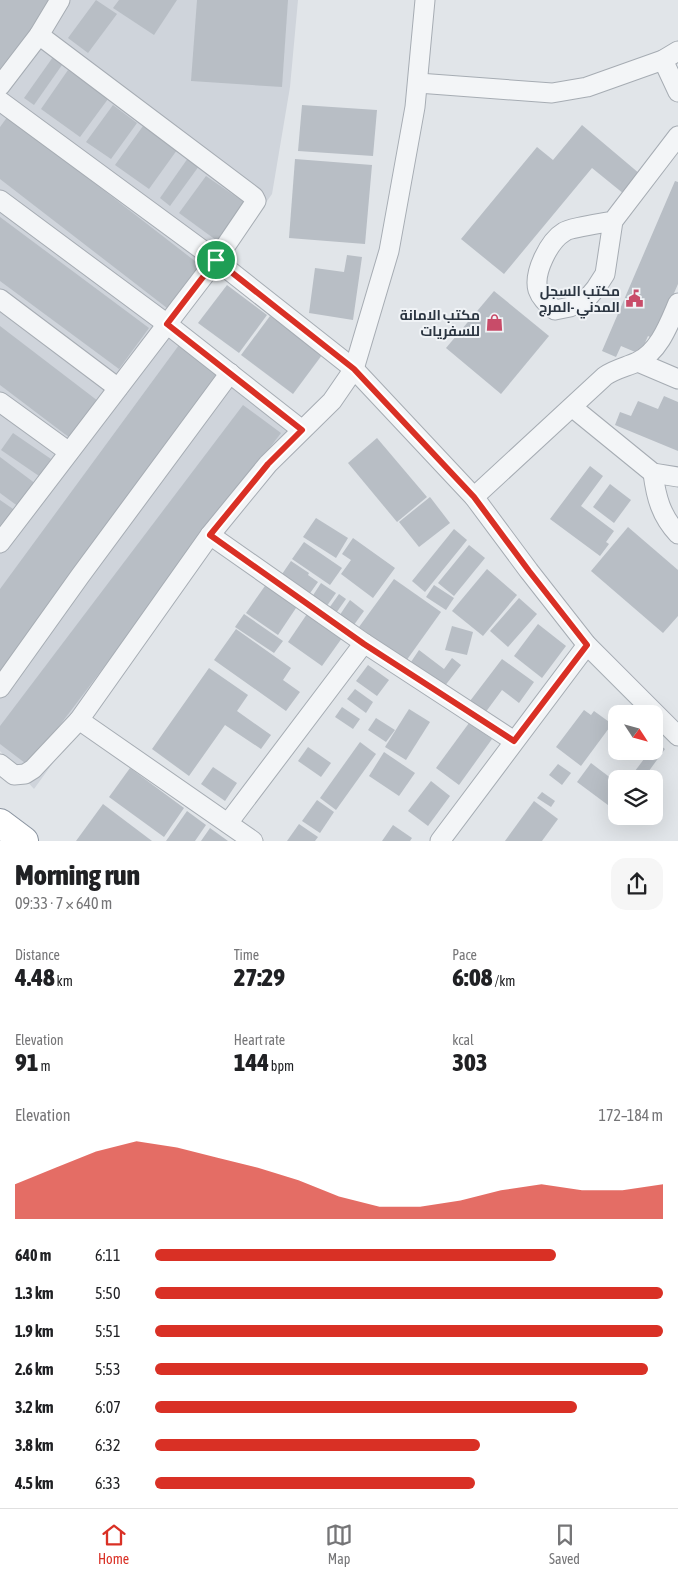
<!DOCTYPE html>
<html lang="en">
<head>
<meta charset="utf-8">
<style>
	body { margin:0; font-family:"Asap Condensed",Cairo,sans-serif; background:#f6f6f6; color:#202124; height:100vh; display:flex; flex-direction:column; font-size:19px; white-space:nowrap }
	* { box-sizing:border-box; margin:0 }
	p { font-size:16px; color:#757577 }
	.icon { flex:none; width:28px; height:28px; fill:none; stroke:currentColor; stroke-width:2; stroke-linecap:round; stroke-linejoin:round }
	.map { position:relative; height:841px; overflow:hidden }
	.sheet { display:flex; flex-direction:column; background:#fff; flex:1 }
	.sheet>* { flex:none }
	.needle { width:32px; rotate:126deg }
	.buttons { position:absolute; left:608px; top:705px; display:grid; gap:10px }
	.buttons a { display:grid; place-items:center; width:55px; height:55px; border-radius:10px; background:#fff; box-shadow:0 5px 20px #0002; font-size:25px }
	.pin { position:absolute; display:grid; place-items:center; width:42px; height:42px; color:#fff; margin:-21px; border:2px solid #fff; border-radius:50%; box-shadow:0 1px 5px #0007 }
	.round { display:grid; place-items:center; flex:none; width:52px; height:52px; border-radius:15px; background:#f6f6f6 }
	.headline { display:flex; align-items:center; justify-content:space-between; height:85px; padding:0 15px }
	h1 { font-size:28px; font-weight:800; line-height:38px }
	.metrics { display:grid; grid-template-columns:repeat(3,1fr); gap:8px; height:85px; padding:5px 15px }
	.metrics div { display:grid; align-content:center }
	.metrics b { font-size:25px; font-weight:800 }
	.metrics small { font-size:14px; font-weight:400 }
	.metrics p { font-size:14px }
	.chart { height:140px; padding:10px 15px }
	.chart p { display:flex; justify-content:space-between }
	.chart svg { width:100%; height:90px; margin-top:5px; fill:#d93025; opacity:.7 }
	ul { padding:0 15px; list-style:none; font-size:16px }
	li { display:grid; grid-template-columns:80px 60px 1fr; align-items:center; height:38px }
	li i { height:12px; border-radius:6px; background:#d93025 }
	.menu { display:flex; justify-content:space-around; align-items:center; height:70px; border-top:1px solid #e0e0e0; background:#fff; font-size:14px; color:#757577 }
	.menu a { display:grid; justify-items:center; gap:2px }
	.menu .active { color:#d93025 }
	.map>svg:first-child { display:block }
	.built { fill:#cfd4db }
	.building { fill:#b8bec5 }
	.lines { fill:none; stroke-linecap:round; stroke-linejoin:round }
	.minor-casing { stroke:#a6acb3; stroke-width:21 }
	.highway-casing { stroke:#89939f; stroke-width:30 }
	.minor { stroke:#f3f5f7; stroke-width:19 }
	.highway { stroke:#fff; stroke-width:28 }
	.route-casing { stroke:#fff; stroke-width:10 }
	.route { stroke:#d93025; stroke-width:6 }
	.labels { text-anchor:middle; dominant-baseline:central; stroke-width:4; stroke-linejoin:round; paint-order:stroke }
	.poi-label { font-size:14px; font-weight:bold; fill:#2a3440; stroke:#f0f3f6; text-anchor:end }
</style>
</head>
<body>
<div class="map">
<svg width="678" height="841" viewBox="0 0 678 841">
	<rect width="100%" height="100%" fill="#e1e5e9"/>
	<polygon class="built" points="0,0 298,0 290,87 272,194 174,332 293,431 34,789 0,751"/>
	<g class="building">
		<polygon points="0,0 53,0 0,71"/>
		<polygon points="96,0 117,14 88,53 68,38"/>
		<polygon points="119,0 177,0 154,35 113,8"/>
		<polygon points="197,0 288,0 282,87 191,81"/>
		<polygon points="53,57 62,65 34,105 24,98"/>
		<polygon points="68,70 108,99 80,137 41,109"/>
		<polygon points="113,105 137,123 111,159 86,142"/>
		<polygon points="302,105 377,110 373,156 298,151"/>
		<polygon points="8,116 200,265 167,308 0,179 0,127"/>
		<polygon points="582,125 640,174 624,194 592,168 504,274 461,239 537,147 553,160"/>
		<polygon points="143,126 177,150 149,189 115,165"/>
		<polygon points="188,158 199,166 170,206 160,198"/>
		<polygon points="295,159 372,165 365,244 289,238"/>
		<polygon points="206,176 248,205 220,243 179,213"/>
		<polygon points="675,181 678,182 678,284 654,339 648,336 640,354 621,346 616,357 602,351"/>
		<polygon points="0,217 149,328 119,369 0,281"/>
		<polygon points="347,255 362,257 353,320 309,313 315,268 344,272"/>
		<polygon points="227,285 267,315 239,353 198,323"/>
		<polygon points="494,291 549,336 501,394 446,348"/>
		<polygon points="270,316 322,355 293,394 241,355"/>
		<polygon points="0,326 98,401 70,438 0,385"/>
		<polygon points="179,345 219,374 0,672 0,589"/>
		<polygon points="664,396 678,402 678,451 615,425 620,412 631,416 638,401 658,409"/>
		<polygon points="243,405 281,433 29,766 0,744 0,726"/>
		<polygon points="13,433 51,459 39,476 1,450"/>
		<polygon points="377,438 427,497 397,522 348,463"/>
		<polygon points="0,457 36,484 19,507 0,493"/>
		<polygon points="590,466 603,476 581,506 614,531 606,542 609,544 600,556 550,519"/>
		<polygon points="610,484 631,500 614,523 593,507"/>
		<polygon points="430,497 450,523 419,547 399,522"/>
		<polygon points="0,500 16,511 0,533"/>
		<polygon points="316,518 348,538 336,558 303,537"/>
		<polygon points="628,527 678,570 678,616 663,633 591,571"/>
		<polygon points="454,529 467,540 425,592 412,581"/>
		<polygon points="353,538 395,568 373,598 341,574 351,560 342,554"/>
		<polygon points="304,542 342,568 330,585 292,559"/>
		<polygon points="469,545 485,558 454,596 438,583"/>
		<polygon points="291,561 309,573 308,575 318,582 308,596 280,577"/>
		<polygon points="487,569 517,595 483,636 452,611"/>
		<polygon points="394,579 441,612 406,661 359,627"/>
		<polygon points="267,583 298,605 278,635 246,613"/>
		<polygon points="321,583 336,593 324,610 310,600"/>
		<polygon points="434,585 454,598 446,610 426,597"/>
		<polygon points="339,594 346,599 334,616 327,611"/>
		<polygon points="519,598 537,614 508,647 490,631"/>
		<polygon points="350,600 364,611 351,629 337,619"/>
		<polygon points="244,614 283,641 274,653 235,627"/>
		<polygon points="307,614 342,638 322,666 288,642"/>
		<polygon points="538,624 566,646 542,678 514,656"/>
		<polygon points="452,626 473,632 467,655 445,650"/>
		<polygon points="236,629 291,668 283,680 300,692 286,711 214,660"/>
		<polygon points="419,650 444,669 452,658 461,665 444,687 411,662"/>
		<polygon points="502,659 534,682 519,703 502,690 485,713 470,701"/>
		<polygon points="368,665 389,680 377,696 356,681"/>
		<polygon points="209,668 248,695 237,711 271,735 261,749 225,725 189,776 152,749"/>
		<polygon points="355,689 373,702 366,713 347,699"/>
		<polygon points="342,707 360,719 353,729 335,717"/>
		<polygon points="409,709 430,722 406,760 385,747"/>
		<polygon points="584,710 591,715 594,711 612,724 581,766 556,747"/>
		<polygon points="376,718 395,730 386,742 368,730"/>
		<polygon points="469,723 492,739 459,785 436,768"/>
		<polygon points="360,742 376,754 336,810 320,798"/>
		<polygon points="656,742 665,749 643,779 629,779 650,751 654,751 654,746"/>
		<polygon points="308,747 331,763 321,777 298,761"/>
		<polygon points="384,752 415,773 399,796 369,776"/>
		<polygon points="591,763 616,782 616,811 577,782"/>
		<polygon points="558,764 571,773 562,785 549,775"/>
		<polygon points="213,767 237,783 225,801 201,784"/>
		<polygon points="130,768 184,808 164,837 109,797"/>
		<polygon points="431,781 450,796 428,826 408,811"/>
		<polygon points="542,792 555,801 551,807 537,798"/>
		<polygon points="317,800 334,812 320,833 302,821"/>
		<polygon points="534,801 558,819 542,841 505,841"/>
		<polygon points="103,804 152,841 76,841"/>
		<polygon points="187,811 206,825 195,841 166,841"/>
		<polygon points="299,824 318,837 315,841 287,841"/>
		<polygon points="393,825 412,838 410,841 382,841"/>
		<polygon points="210,828 228,841 201,841"/>
	</g>
	<g class="lines">
		<defs>
			<g id="minor">
				<polyline points="663,60 678,92"/>
				<polyline points="418,83 552,93 587,87 663,60 678,51"/>
				<polyline points="0,86 39,35 60,0"/>
				<polyline points="0,101 216,260 354,369 474,497 529,571 587,645 678,736"/>
				<polyline points="0,200 167,324 302,430"/>
				<path d="M613,221c-9,2 -44,7 -49,11 -15,9 -31,41 -26,58 3,9 10,14 17,20l15,-3 16,-7 10,-12 9,-14 8,-53 65,-85"/>
				<polyline points="0,299 118,388"/>
				<polyline points="638,362 678,379"/>
				<polyline points="0,402 69,452"/>
				<polyline points="572,407 653,473 678,477"/>
				<path d="M653,473c3,24 8,43 25,61"/>
				<path d="M474,497l131,-121c10,-7 21,-9 32,-14 22,-10 32,-38 41,-59"/>
				<polyline points="210,535 364,643 514,741"/>
				<polyline points="0,543 216,260 256,201 254,197 39,35"/>
				<polyline points="0,688 80,576 230,373"/>
				<polyline points="79,720 253,841"/>
				<polyline points="0,764 14,775 25,774 33,769 79,720 210,535 268,464 332,401 354,369 389,251 415,107 425,0"/>
				<polyline points="228,823 364,643"/>
				<polyline points="440,841 587,645"/>
			</g>
			<polyline id="highway" points="0,823 24,841"/>
		</defs>
		<use href="#minor" class="minor-casing"/>
		<use href="#highway" class="highway-casing"/>
		<use href="#minor" class="minor"/>
		<use href="#highway" class="highway"/>
	</g>
	<g class="lines">
		<defs>
			<polygon id="route" points="216,260 354,369 474,497 529,571 587,645 514,741 364,644 210,535 268,464 302,430 167,324"/>
		</defs>
		<use href="#route" class="route-casing"/>
		<use href="#route" class="route"/>
	</g>
	<defs>
		<symbol id="civic-bare" viewBox="-9 -9 18 18"><path d="M-.6-6.5H3V-4.5H.6V-3L4-1V1h2V6H-6V1h2V-1L-.6-3ZM-1.2 2.5V6h2.4V2.5Z" fill="#c84c69" stroke="#f0f3f6" stroke-width="2.5" paint-order="stroke"/></symbol>
		<symbol id="shop-bare" viewBox="-9 -9 18 18"><path d="M-5-2.5h2.3a2.7 3.5 0 0 1 5.4 0H5L5.5 6h-11ZM-1.5-2.5h3a1.5 2.3 0 0 0-3 0Z" fill="#c84c69" stroke="#f0f3f6" stroke-width="2.5" paint-order="stroke"/></symbol>
	</defs>
	<g fill-rule="evenodd">
		<use href="#civic-bare" x="622" y="286" width="25" height="25"/>
		<use href="#shop-bare" x="482" y="310" width="25" height="25"/>
	</g>
	<g class="labels">
		<g class="poi-label">
			<text x="620" y="291">مكتب السجل<tspan x="620" dy="16">المدني -المرج</tspan></text>
			<text x="480" y="315">مكتب الامانة<tspan x="480" dy="16">للسفريات</tspan></text>
		</g>
	</g>
</svg>
<div class="buttons">
<a><svg class="needle" viewBox="-14 -14 28 28"><path d="M0-13l5 13h-10z" fill="#e53935"/><path d="M0 13l5-13h-10z" fill="#757577"/></svg></a>
<a><svg class="icon" aria-label="layers" viewBox="0 0 24 24"><path d="M12 4l9 5-9 5-9-5zM3 14l9 5 9-5"/></svg></a>
</div>
<div class="pin" style="left:216px;top:260px;background:#1e9e55"><svg class="icon" aria-label="arrive" viewBox="0 0 24 24"><path d="M6 21V4h12l-3 4 3 4H6"/></svg></div>
</div>
<section class="sheet">
<div class="headline"><div><h1>Morning run</h1><p>09:33 · 7 × 640 m</p></div><a class="round"><svg class="icon" aria-label="share" viewBox="0 0 24 24"><path d="M12 15V3M7 8l5-5 5 5M5 13v7h14v-7"/></svg></a></div>
<div class="metrics">
<div><p>Distance</p><b>4.48<small> km</small></b></div>
<div><p>Time</p><b>27:29</b></div>
<div><p>Pace</p><b>6:08<small> /km</small></b></div>
</div>
<div class="metrics">
<div><p>Elevation</p><b>91<small> m</small></b></div>
<div><p>Heart rate</p><b>144<small> bpm</small></b></div>
<div><p>kcal</p><b>303</b></div>
</div>
<div class="chart"><p><span>Elevation</span>172–184 m</p>
<svg viewBox="0 0 160 44" preserveAspectRatio="none"><path d="M0 44V27L10 19L20 11L30 6L40 9L50 14L60 19L70 25L80 33L90 38L100 38L110 35L120 30L130 27L140 30L150 30L160 27V44z"/></svg>
</div>
<ul>
<li><b>640 m</b>6:11<i style="width:79%"></i></li>
<li><b>1.3 km</b>5:50<i style="width:100%"></i></li>
<li><b>1.9 km</b>5:51<i style="width:100%"></i></li>
<li><b>2.6 km</b>5:53<i style="width:97%"></i></li>
<li><b>3.2 km</b>6:07<i style="width:83%"></i></li>
<li><b>3.8 km</b>6:32<i style="width:64%"></i></li>
<li><b>4.5 km</b>6:33<i style="width:63%"></i></li>
</ul>
</section>
<nav class="menu">
<a class="active"><svg class="icon" aria-label="home" viewBox="0 0 24 24"><path d="M3 11l9-7 9 7M6 9v11h12V9"/></svg>Home</a>
<a><svg class="icon" aria-label="map" viewBox="0 0 24 24"><path d="M3 6l6-2 6 2 6-2v14l-6 2-6-2-6 2zM9 4v14M15 6v14"/></svg>Map</a>
<a><svg class="icon" aria-label="saved" viewBox="0 0 24 24"><path d="M7 4h10v16l-5-4-5 4z"/></svg>Saved</a>
</nav>
</body>
</html>
